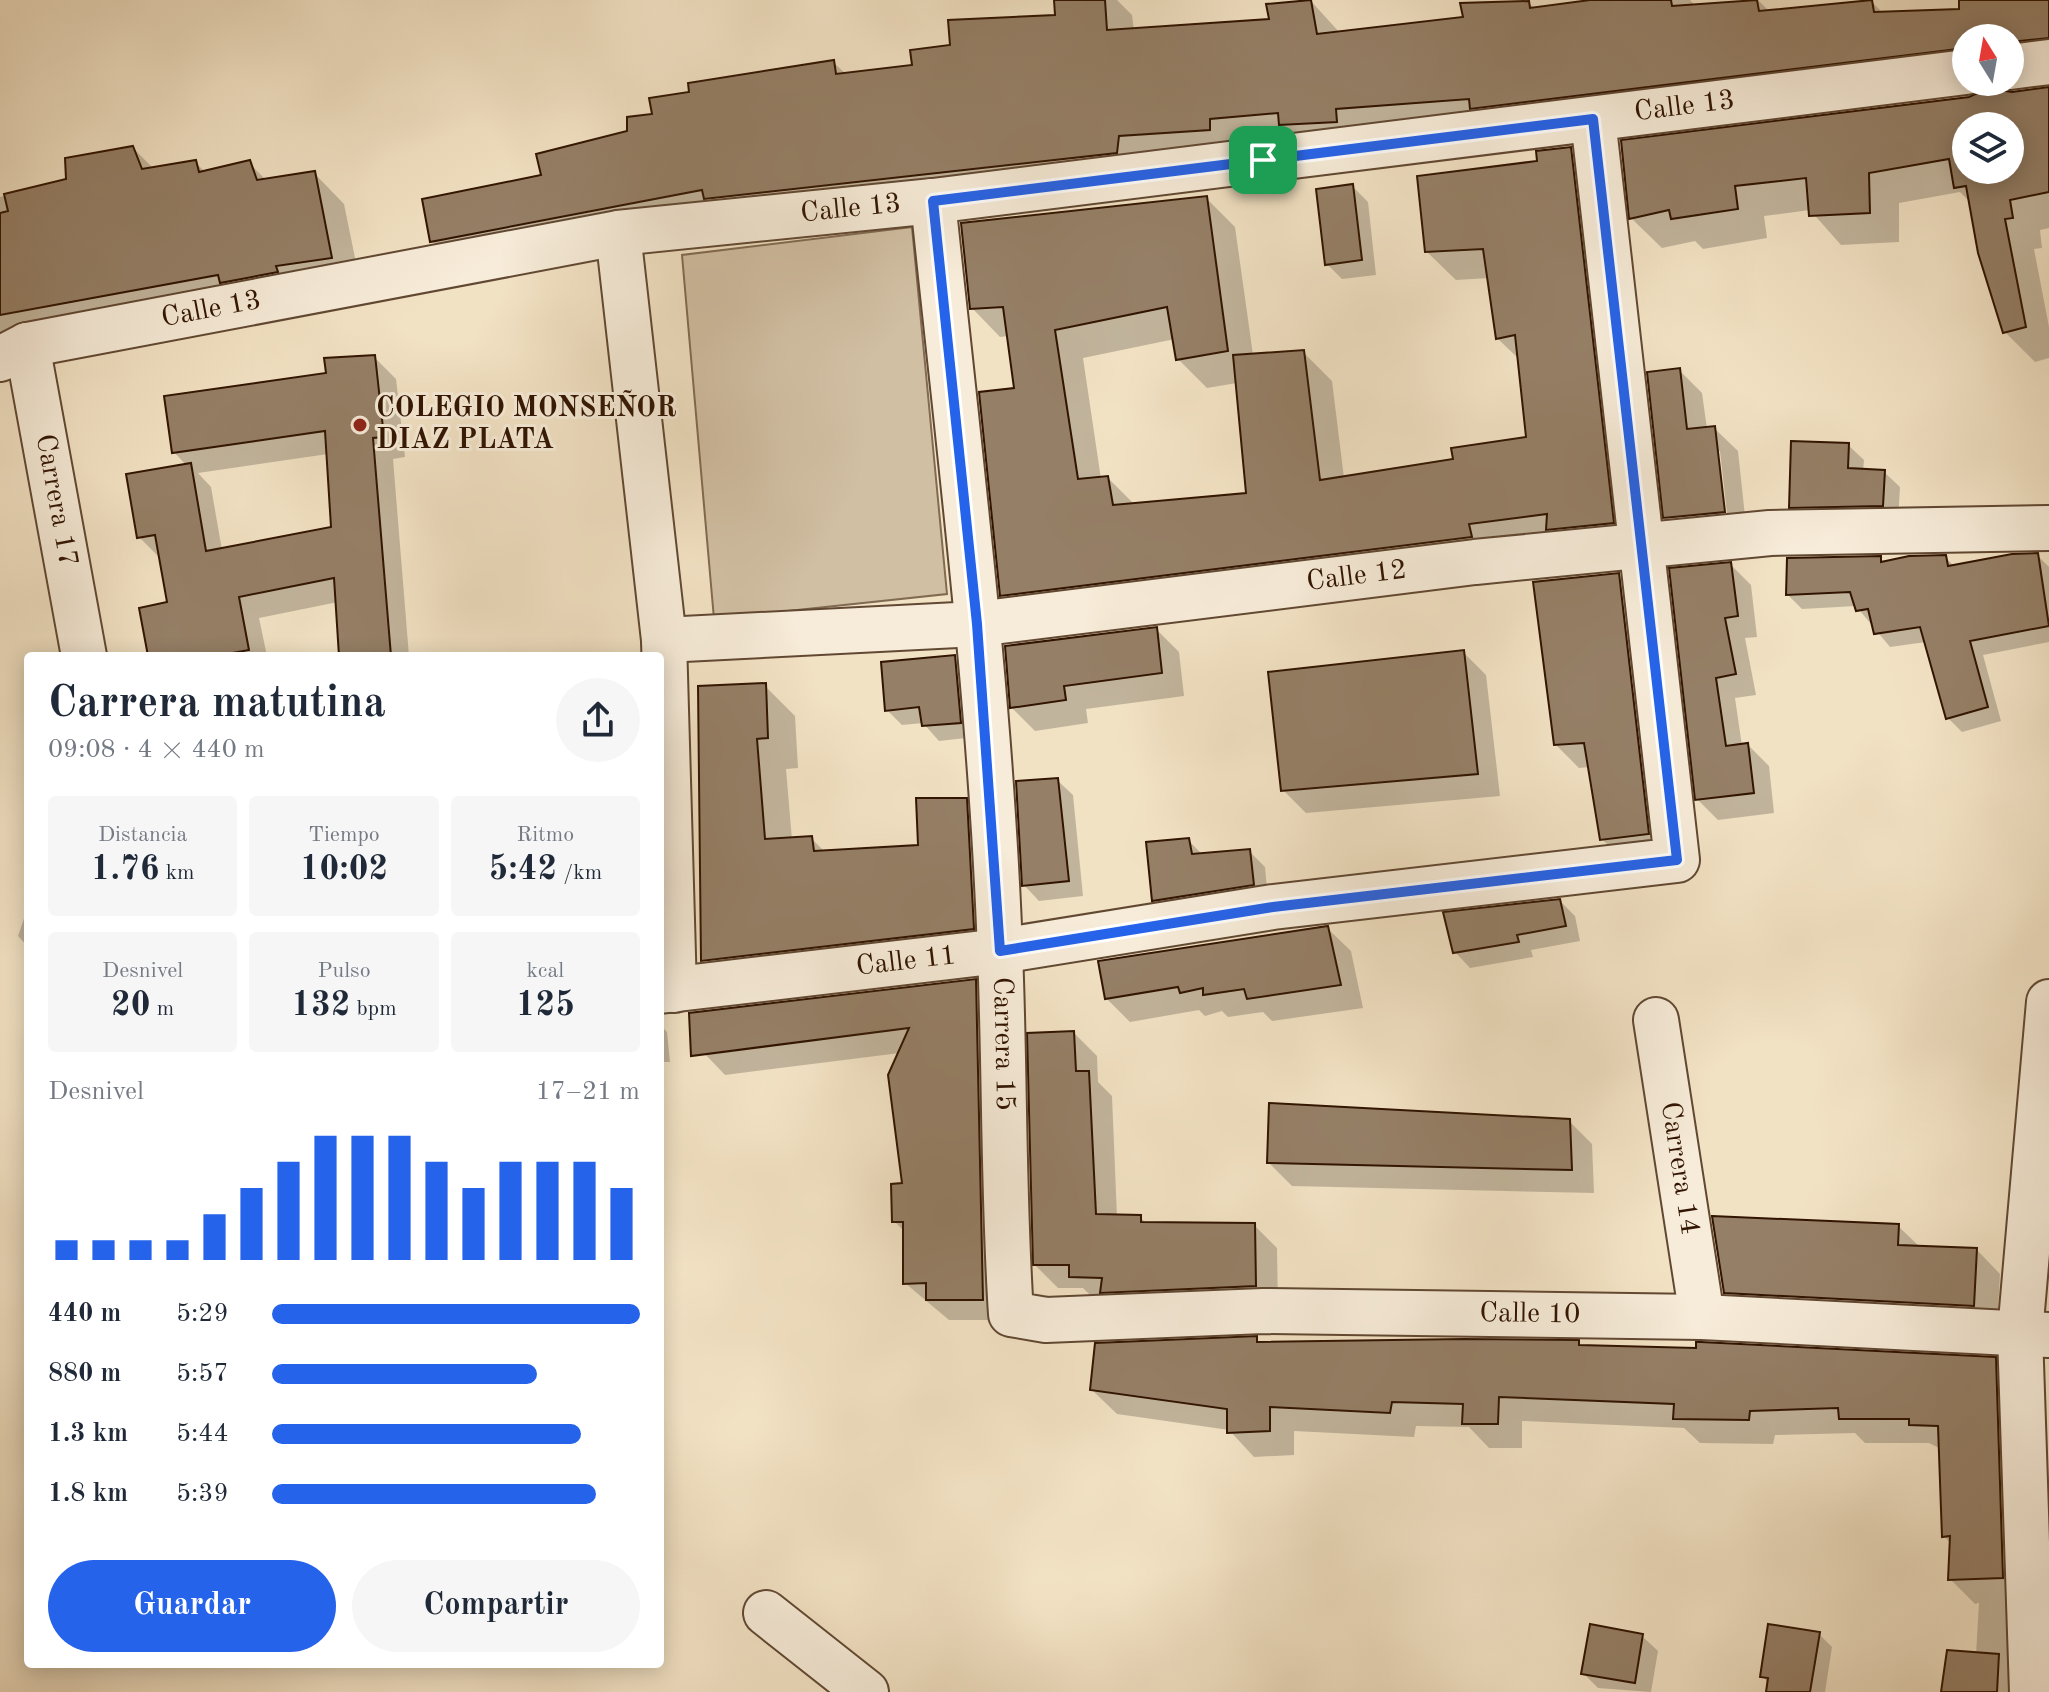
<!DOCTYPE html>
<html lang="es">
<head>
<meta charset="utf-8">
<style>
	body { margin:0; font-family:"Old Standard TT",serif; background:#f6f6f7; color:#1f2937; height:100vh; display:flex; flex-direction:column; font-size:30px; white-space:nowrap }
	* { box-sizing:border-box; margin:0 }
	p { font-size:26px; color:#747a83 }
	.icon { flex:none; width:44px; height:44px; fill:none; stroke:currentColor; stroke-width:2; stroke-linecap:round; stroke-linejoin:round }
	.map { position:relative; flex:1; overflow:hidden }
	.sheet { position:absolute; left:24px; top:652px; width:640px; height:1016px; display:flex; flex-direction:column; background:#fff; border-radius:8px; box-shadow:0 4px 20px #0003 }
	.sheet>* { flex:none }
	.needle { width:52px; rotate:349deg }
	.buttons { position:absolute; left:1952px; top:24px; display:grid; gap:16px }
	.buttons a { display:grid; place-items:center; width:72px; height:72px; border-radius:50%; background:#fff; box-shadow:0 4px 20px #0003; font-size:40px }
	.pin { position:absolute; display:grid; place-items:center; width:68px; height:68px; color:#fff; margin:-34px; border-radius:16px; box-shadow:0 4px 12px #0006 }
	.round { display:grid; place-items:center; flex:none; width:84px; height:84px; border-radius:42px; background:#f6f6f7 }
	.headline { display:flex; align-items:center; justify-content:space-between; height:136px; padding:0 24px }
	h1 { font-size:44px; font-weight:800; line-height:60px }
	.stats { display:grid; grid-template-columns:repeat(3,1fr); gap:12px; height:136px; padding:8px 24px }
	.stats div { display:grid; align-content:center; border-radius:8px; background:#f6f6f7; text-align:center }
	.stats b { font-size:34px; font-weight:800 }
	.stats small { font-size:22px; font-weight:400 }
	.stats p { font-size:22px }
	.chart { height:224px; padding:16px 24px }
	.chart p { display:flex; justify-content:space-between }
	.chart svg { width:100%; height:144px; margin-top:8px; stroke:#2563eb; stroke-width:6 }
	.button { display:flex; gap:16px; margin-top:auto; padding:16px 24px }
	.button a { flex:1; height:92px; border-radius:48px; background:#2563eb; color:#fff; font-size:32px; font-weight:800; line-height:92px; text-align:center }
	.button a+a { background:#f6f6f7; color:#1f2937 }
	ul { padding:0 24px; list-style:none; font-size:26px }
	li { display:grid; grid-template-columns:128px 96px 1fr; align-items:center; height:60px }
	li i { height:20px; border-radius:10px; background:#2563eb }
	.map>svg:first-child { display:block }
	.green { fill:#d1bfa3; stroke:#816a52; stroke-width:2 }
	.shadow { fill:#0003; fill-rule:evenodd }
	.building { fill:#957f66; stroke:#311401; stroke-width:2; fill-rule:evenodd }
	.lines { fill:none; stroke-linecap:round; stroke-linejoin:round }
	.minor-casing { stroke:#614832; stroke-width:48 }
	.minor { stroke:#f7ecd9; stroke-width:44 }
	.route-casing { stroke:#fff; stroke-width:16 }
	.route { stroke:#2563eb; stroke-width:10 }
	.poi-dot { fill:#8f2418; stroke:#f7ecd9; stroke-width:3 }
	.labels { text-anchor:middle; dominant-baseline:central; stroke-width:6; stroke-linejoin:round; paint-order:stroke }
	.street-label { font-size:28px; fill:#311401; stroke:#f7ecd9 }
	.poi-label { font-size:28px; font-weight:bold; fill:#311401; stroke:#f7ecd9; text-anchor:start }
</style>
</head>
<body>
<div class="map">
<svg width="2049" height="1692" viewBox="0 0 2049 1692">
	<rect width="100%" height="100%" fill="#f2e2c4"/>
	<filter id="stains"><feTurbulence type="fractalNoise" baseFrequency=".0025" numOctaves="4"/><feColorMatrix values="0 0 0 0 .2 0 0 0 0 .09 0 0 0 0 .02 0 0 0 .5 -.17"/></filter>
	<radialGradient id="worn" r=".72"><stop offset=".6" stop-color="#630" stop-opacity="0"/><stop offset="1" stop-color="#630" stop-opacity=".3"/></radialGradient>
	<polygon class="green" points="912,227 947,594 714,619 682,255"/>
	<g class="shadow">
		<polygon points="1056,0 1117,0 1132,15 1134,31 1271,21 1310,0 1340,33 1465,18 1529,3 1535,9 1605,0 1690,0 1695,5 1758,0 1770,12 1871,1 1884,14 1962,11 1961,0 2049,0 2049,70 2010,80 2010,38 1966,38 1966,80 462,270 432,241 543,176 629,133 691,94 833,62 846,74 914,66 953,47 1057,17"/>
		<path d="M2049,89v139l-9,2 2,18 -8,1 15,78v31l-14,4 -30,-30 -34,-129 -11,-11 -61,11v39l-58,3 -31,-35 -46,6 3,22 -64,11 -8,-8 -33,7 -31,-30 339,-119 29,-7 13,2zM1966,126h44v44h-44z"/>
		<polygon points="133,148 154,169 195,162 205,172 249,163 267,181 314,173 344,204 361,287 0,352 0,197 68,180"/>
		<path d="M1570,149l29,28 42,374 -611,73 -28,-29 14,-205 -7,-54 -9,1 -28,-29 234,-110 29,29 18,128 50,-3 29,29 12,97 111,-17 74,-22 -9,-79 -23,-22 -8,-60 -33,2 -29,-28zM1175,339l3,20 29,29 30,-5 11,112 -113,10 -27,-27 -7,1 -18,-121z"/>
		<polygon points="1352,186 1368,202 1376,275 1342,279 1327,264"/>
		<path d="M374,357l22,22 9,78 -12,2 16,197h-68l-3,-54 -79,16 8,38h-117l20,-52 -10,-46 -21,-21 48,-71 -13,-14 154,-77zM328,454l5,75 -111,21 -11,-63 -13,-14z"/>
		<path d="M1679,370l23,23 5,36 7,-1 24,23 9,84 -58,6 -24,-24zM1716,451h4l8,71h-4z"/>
		<polygon points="1848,445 1864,460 1863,471 1884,472 1900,487 1898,521 1807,522 1791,507"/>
		<polygon points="2037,555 2049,567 2049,642 1983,655 2001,721 1962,732 1948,718 1926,642 1890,647 1856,606 1802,609 1788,595 1880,558 1885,563 1945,557 1955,567"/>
		<polygon points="1730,564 1751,585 1757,637 1745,638 1756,695 1735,698 1742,746 1748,745 1769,766 1774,813 1718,820 1697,799"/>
		<polygon points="1619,575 1642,598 1671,857 1625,862 1602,839 1590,767 1579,768 1556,745"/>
		<polygon points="1156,629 1179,652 1184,696 1086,709 1088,723 1035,731 1012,708"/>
		<polygon points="1463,652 1486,675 1500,796 1306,813 1283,790"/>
		<polygon points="954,657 970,673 975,737 939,741 923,723 902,725 887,710"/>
		<polygon points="765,686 795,716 798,768 786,769 792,840 811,838 826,853 920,847 966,800 996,830 1003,959 733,990 703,960"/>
		<polygon points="1057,780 1073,795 1083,896 1039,901 1024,885"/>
		<polygon points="1188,840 1203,855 1249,851 1265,867 1268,900 1169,916 1154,900"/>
		<polygon points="1560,901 1575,916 1580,941 1531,950 1533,957 1470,968 1455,952"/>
		<polygon points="28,907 28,947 18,936"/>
		<polygon points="1327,928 1351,951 1363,1008 1272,1021 1263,1012 1228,1017 1222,1011 1205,1016 1199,1010 1130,1022 1106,998"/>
		<polygon points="975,981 996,1002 1003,1320 949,1320 905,1283 905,1232 894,1221 904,1185 900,1053 725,1075 704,1053"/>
		<polygon points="660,1025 667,1032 670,1062 660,1062"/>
		<polygon points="1074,1033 1097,1056 1098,1082 1112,1096 1117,1217 1140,1217 1147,1224 1254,1225 1277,1248 1278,1309 1094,1299 1083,1288 1058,1288 1035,1265"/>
		<polygon points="1569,1121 1592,1144 1594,1193 1292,1186 1269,1163"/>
		<polygon points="1898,1226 1921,1248 1977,1250 2000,1274 1997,1328 1749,1315 1725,1292"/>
		<polygon points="1256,1338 1261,1344 1578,1342 1583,1348 1995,1359 2020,1384 2030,1692 1943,1692 1976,1654 1979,1603 1975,1604 1950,1579 1951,1544 1944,1536 1941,1449 1929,1443 1865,1443 1855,1433 1775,1435 1773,1444 1700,1443 1684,1428 1522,1421 1522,1448 1489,1448 1469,1427 1416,1426 1414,1437 1294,1431 1294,1455 1254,1457 1229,1430 1117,1414 1092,1390"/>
		<polygon points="1819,1634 1832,1647 1825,1692 1768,1692 1769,1683 1762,1676"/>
		<polygon points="1642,1636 1658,1651 1651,1692 1598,1688 1583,1673"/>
	</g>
	<g class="building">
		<polygon points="1054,0 1105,0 1107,30 1269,19 1266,4 1311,0 1317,34 1463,17 1460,3 1529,1 1530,8 1590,0 1671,0 1672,6 1757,0 1759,11 1872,0 1874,12 1959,9 1959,0 2049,0 2049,38 2010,42 2010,38 1966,38 1966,48 1470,109 1469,99 1336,109 1337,122 1279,125 1278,113 1210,119 1210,130 1119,136 1117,153 704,199 702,190 430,242 422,199 541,175 536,154 627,131 627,117 652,114 649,98 689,92 688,83 834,60 836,74 912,65 910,50 950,45 948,20 1055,15"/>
		<path d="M1989,82l11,8 12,2 37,-5v105l-39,8 3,18 -8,1 21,108 -23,6 -25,-80 -12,-67 -12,2 -5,-29 -80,14 1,40 -61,3 -3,-38 -71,8 3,23 -67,10 -2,-9 -40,9 -8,-79 348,-43 11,-5zM1966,126h44v44h-44z"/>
		<polygon points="133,146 142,169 196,160 199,172 250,160 257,180 315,171 332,258 276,266 278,272 220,283 218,275 0,315 0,213 8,211 4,194 66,179 65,158"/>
		<polygon points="1571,147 1614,523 1546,530 1547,514 1469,524 1472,537 1000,596 979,392 1014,388 1003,307 970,309 961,223 1207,196 1228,351 1176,360 1167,307 1055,330 1078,479 1108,476 1113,505 1246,493 1233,355 1304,350 1320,480 1453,459 1451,448 1526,437 1515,335 1496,339 1483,249 1425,252 1417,176 1537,161 1536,151"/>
		<polygon points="1353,184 1362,260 1325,265 1316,189"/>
		<polygon points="375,355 384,437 373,438 391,656 339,656 334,578 239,597 249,650 216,656 148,656 139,608 167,602 155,535 137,538 126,474 191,463 206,551 331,527 325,431 172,453 164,396 326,373 324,358"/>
		<polygon points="1680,368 1687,429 1715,426 1725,512 1663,518 1647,372"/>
		<polygon points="1791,441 1849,443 1848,468 1885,470 1883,506 1789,508"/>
		<polygon points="2038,553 2049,626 1970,641 1988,707 1946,719 1920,627 1874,634 1868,609 1856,611 1850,592 1786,595 1787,558 1881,556 1881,562 1909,556 1946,555 1948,566 2012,554"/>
		<polygon points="1731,562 1738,616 1725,618 1736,674 1716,678 1726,746 1748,743 1754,793 1695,800 1669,568"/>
		<polygon points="1619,573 1649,834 1600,840 1584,743 1554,745 1533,582"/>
		<polygon points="1157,627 1162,673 1064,686 1066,700 1010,708 1005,646"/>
		<polygon points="1464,650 1478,774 1281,791 1268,672"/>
		<polygon points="955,655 961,723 922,726 919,707 885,711 881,662"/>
		<polygon points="766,683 768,738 757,739 765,839 812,836 814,851 918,845 916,798 967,798 974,929 701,961 698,686"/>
		<polygon points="1058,778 1069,881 1022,886 1016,781"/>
		<polygon points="1189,838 1192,854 1250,849 1254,885 1152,901 1146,842"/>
		<polygon points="1560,899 1566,926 1517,935 1519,942 1453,953 1443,912"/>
		<polygon points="1328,926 1341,985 1247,999 1244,989 1203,995 1203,988 1180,993 1178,987 1105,999 1098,961"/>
		<polygon points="976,979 983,1300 926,1300 926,1283 903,1284 903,1222 892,1222 891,1184 902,1183 888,1075 909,1028 691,1056 689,1013"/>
		<polygon points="1074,1031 1076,1071 1089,1071 1096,1214 1141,1215 1141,1222 1255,1223 1256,1286 1100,1293 1102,1278 1069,1277 1069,1265 1033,1265 1027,1033"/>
		<polygon points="1269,1103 1570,1119 1572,1170 1267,1163"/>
		<polygon points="1712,1216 1899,1224 1898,1245 1977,1248 1974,1306 1724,1293"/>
		<polygon points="1257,1336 1257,1342 1463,1339 1579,1340 1579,1345 1696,1348 1696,1342 1701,1342 1996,1357 2003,1578 1948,1580 1950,1536 1942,1537 1938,1426 1909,1425 1909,1419 1839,1419 1838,1408 1750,1411 1749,1420 1673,1419 1674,1404 1499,1397 1498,1424 1462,1424 1463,1404 1392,1402 1390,1413 1270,1407 1270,1431 1227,1433 1227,1409 1090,1390 1095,1343"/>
		<polygon points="1590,1624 1643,1634 1635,1683 1581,1674"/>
		<polygon points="1768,1624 1820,1632 1810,1692 1766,1692 1768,1678 1760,1677"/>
		<polygon points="1947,1650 1999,1654 1997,1692 1941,1692"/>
	</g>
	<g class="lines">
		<defs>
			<g id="minor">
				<polyline points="2010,67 2049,62"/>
				<path id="s1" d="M933,201c26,249 58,500 67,751 5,121 3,241 11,362l35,6 217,-9 439,6 347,18"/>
				<polyline points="618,233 664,640 674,990"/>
				<path id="s2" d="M27,345l57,311"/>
				<path id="s3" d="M0,359l27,-14 591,-112 315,-32 1033,-129"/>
				<path id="s4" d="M664,640l313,-16 498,-62 295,-29 279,-5"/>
				<path id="s5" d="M660,991l340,-40 273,-44 404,-47 -84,-741"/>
				<path id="s6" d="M1656,1020l46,297"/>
				<polyline points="766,1613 866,1692"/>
				<polyline points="2032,1692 2020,1333 2049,1002"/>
			</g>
		</defs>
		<use href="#minor" class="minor-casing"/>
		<use href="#minor" class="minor"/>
	</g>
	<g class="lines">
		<defs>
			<polygon id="route" points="1593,119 1677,860 1273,907 1000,951 977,624 933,201"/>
		</defs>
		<use href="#route" class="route-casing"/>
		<use href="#route" class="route"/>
	</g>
	<circle class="poi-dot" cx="360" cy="425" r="8"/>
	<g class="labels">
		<g class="street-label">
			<text stroke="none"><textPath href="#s3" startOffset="1706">Calle 13</textPath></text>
			<text stroke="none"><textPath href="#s3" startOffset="866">Calle 13</textPath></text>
			<text stroke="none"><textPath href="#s3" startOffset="218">Calle 13</textPath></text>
			<text stroke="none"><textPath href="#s2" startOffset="158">Carrera 17</textPath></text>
			<text stroke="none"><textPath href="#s4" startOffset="696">Calle 12</textPath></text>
			<text stroke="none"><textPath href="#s5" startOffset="248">Calle 11</textPath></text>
			<text stroke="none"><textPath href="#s1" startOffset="846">Carrera 15</textPath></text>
			<text stroke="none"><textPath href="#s6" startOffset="150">Carrera 14</textPath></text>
			<text stroke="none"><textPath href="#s1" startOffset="1636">Calle 10</textPath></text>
		</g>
		<g class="poi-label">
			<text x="376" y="409">COLEGIO MONSEÑOR<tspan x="376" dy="32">DIAZ PLATA</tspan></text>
		</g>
	</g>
	<rect width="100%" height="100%" filter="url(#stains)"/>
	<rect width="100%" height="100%" fill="url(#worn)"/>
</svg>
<div class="buttons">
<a><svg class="needle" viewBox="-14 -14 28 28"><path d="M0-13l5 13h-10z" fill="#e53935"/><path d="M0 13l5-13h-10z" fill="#747a83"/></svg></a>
<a><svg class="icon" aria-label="layers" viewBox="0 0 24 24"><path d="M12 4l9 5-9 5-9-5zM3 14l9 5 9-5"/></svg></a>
</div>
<div class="pin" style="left:1263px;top:160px;background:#1e9e55"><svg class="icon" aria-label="arrive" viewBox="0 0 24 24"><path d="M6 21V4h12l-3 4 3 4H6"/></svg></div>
<section class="sheet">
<div class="headline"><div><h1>Carrera matutina</h1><p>09:08 · 4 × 440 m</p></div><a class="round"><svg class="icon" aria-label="share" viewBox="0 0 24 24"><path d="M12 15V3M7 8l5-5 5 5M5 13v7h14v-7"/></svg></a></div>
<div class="stats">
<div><p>Distancia</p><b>1.76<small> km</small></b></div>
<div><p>Tiempo</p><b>10:02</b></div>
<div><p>Ritmo</p><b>5:42<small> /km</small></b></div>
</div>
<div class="stats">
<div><p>Desnivel</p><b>20<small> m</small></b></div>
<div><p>Pulso</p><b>132<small> bpm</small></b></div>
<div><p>kcal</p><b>125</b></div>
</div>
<div class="chart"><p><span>Desnivel</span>17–21 m</p>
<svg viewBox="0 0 160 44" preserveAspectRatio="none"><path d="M5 44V38M15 44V38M25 44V38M35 44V38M45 44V30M55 44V22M65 44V14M75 44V6M85 44V6M95 44V6M105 44V14M115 44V22M125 44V14M135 44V14M145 44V14M155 44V22"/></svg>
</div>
<ul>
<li><b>440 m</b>5:29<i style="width:100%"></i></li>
<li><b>880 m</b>5:57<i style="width:72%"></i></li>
<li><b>1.3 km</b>5:44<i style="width:84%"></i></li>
<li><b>1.8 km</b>5:39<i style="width:88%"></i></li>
</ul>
<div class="button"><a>Guardar</a><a>Compartir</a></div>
</section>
</div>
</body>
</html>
